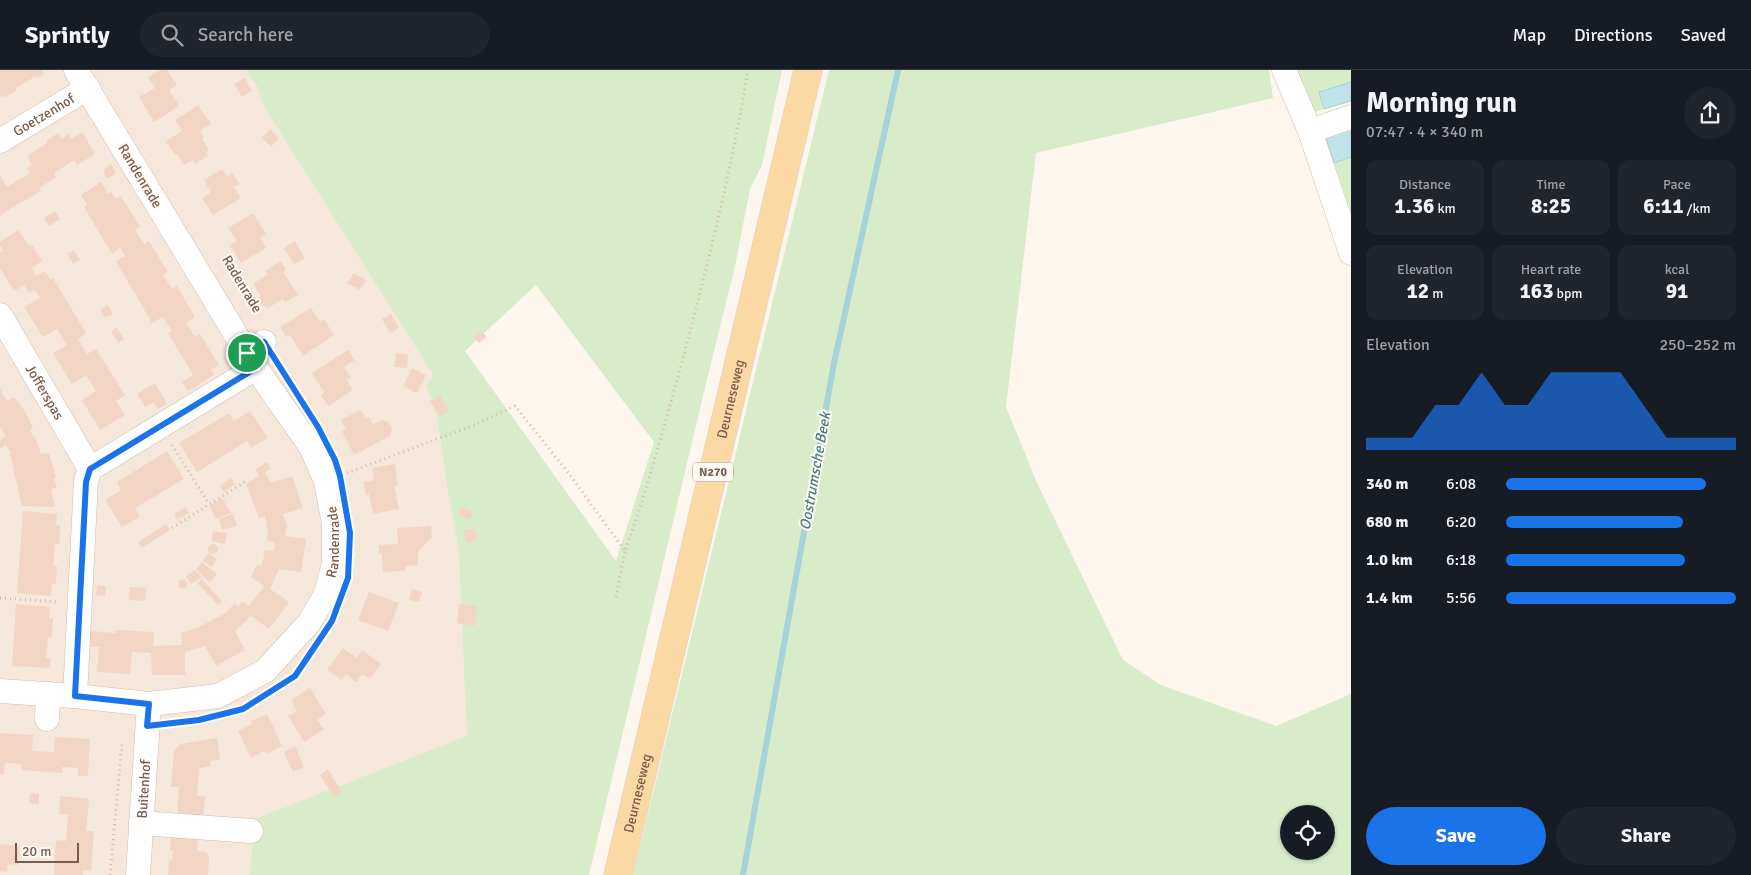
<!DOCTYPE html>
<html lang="en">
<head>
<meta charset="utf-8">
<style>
	body { margin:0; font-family:Signika,sans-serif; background:#20242c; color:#f1f3f6; height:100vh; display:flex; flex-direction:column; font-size:19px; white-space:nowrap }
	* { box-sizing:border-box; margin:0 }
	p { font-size:16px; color:#9ea1a6 }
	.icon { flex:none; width:28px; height:28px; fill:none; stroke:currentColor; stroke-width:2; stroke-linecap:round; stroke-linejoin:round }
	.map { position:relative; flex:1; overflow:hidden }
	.details { display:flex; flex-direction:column; background:#171b24; width:400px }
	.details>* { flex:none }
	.controls { position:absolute; left:1280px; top:735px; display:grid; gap:10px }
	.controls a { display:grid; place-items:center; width:55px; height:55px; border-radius:50%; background:#171b24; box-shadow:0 1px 4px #0004; font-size:25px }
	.scale { position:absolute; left:15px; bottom:12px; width:64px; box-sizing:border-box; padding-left:5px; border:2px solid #7a5c4d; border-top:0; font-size:14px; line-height:18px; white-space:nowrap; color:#7a5c4d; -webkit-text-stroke:4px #fffaf3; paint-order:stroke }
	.pin { position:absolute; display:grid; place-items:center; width:42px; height:42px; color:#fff; margin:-21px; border:2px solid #fff; border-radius:50%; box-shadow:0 1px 5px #0007 }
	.round { display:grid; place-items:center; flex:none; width:52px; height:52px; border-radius:26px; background:#20242c }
	.headline { display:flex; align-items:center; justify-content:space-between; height:85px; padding:0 15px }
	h1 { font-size:28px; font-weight:800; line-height:38px }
	.stats { display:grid; grid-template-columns:repeat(3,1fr); gap:8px; height:85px; padding:5px 15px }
	.stats div { display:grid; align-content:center; border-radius:12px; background:#20242c; text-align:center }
	.stats b { font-size:21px; font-weight:800 }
	.stats small { font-size:14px; font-weight:400 }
	.stats p { font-size:14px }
	.chart { height:140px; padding:10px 15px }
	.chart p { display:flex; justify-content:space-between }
	.chart svg { width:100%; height:90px; margin-top:5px; fill:#1a73e8; opacity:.7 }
	.action { display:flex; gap:10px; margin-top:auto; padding:10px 15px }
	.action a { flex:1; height:58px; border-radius:30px; background:#1a73e8; color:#fff; font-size:20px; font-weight:800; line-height:58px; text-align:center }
	.action a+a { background:#20242c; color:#f1f3f6 }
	ul { padding:0 15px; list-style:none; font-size:16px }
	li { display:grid; grid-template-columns:80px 60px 1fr; align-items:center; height:38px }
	li i { height:12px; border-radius:6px; background:#1a73e8 }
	header { display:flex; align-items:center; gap:30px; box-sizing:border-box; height:70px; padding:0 25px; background:#171b24; border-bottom:1px solid #363941 }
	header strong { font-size:24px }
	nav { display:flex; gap:28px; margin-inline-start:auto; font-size:18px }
	.search { width:350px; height:45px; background:#20242c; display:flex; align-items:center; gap:12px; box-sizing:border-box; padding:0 18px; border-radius:28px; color:#9ea1a6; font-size:19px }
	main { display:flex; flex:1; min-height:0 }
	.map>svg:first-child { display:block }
	.residential { fill:#f5e8da }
	.green { fill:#d8ecc9; fill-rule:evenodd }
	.water { fill:#bfe3e8; stroke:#a5d3da }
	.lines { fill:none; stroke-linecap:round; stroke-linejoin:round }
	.stream { stroke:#a5d3da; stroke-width:6 }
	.building { fill:#f3d5c3 }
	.minor-casing { stroke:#d1beb0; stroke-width:25 }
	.major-casing { stroke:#dad1cd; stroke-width:29 }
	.path { stroke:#d9b8a5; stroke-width:3; stroke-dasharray:1 4; stroke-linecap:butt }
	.minor { stroke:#fff; stroke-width:24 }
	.major { stroke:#fbd9a5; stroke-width:28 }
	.route-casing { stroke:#fff; stroke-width:10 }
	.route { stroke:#1a73e8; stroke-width:6 }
	.labels { text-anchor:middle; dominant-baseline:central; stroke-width:4; stroke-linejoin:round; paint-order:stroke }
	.shield { fill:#fffaf3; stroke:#a28b7f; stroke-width:1 }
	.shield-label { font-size:12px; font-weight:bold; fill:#7a5c4d }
	.street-label { font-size:14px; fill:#7a5c4d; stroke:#fffaf3 }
	.water-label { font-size:15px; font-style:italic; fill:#437c86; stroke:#fffaf3 }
</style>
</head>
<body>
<header>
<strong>Sprintly</strong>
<div class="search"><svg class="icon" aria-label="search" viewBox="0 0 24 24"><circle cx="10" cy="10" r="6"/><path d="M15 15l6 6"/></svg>Search here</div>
<nav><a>Map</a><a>Directions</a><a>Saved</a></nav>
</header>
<main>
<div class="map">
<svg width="1351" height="805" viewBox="0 0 1351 805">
	<rect width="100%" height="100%" fill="#fdf6ec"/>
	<polygon class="residential" points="0,0 389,0 491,665 269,805 0,805"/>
	<g class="green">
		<path d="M246,0h536l-20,95 -12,24 -15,77 -31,126 -115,483h-339l5,-56 212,-83 -8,-184 -12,-68 -10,-69 -11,-30 8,-9 -171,-271 -6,-19zM536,215l118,157 -38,119 -151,-210z"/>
		<path d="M829,0h440l4,28 -237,55 -30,254 31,76 86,177 38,25 115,41 75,-32v181h-718zM1289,744h37v37h-37z"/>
		<polygon points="1289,0 1351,0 1351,12 1319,22 1324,39 1308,44"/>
		<polygon points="1351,87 1351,142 1334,93"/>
	</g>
	<g class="water">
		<polygon points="1351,12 1351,31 1324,39 1319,22"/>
		<polygon points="1351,57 1351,87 1334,93 1325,65"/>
	</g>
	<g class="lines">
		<polyline class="stream" points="743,805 834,293 898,0"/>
	</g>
	<g class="building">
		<polygon points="0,0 42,0 44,4 37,8 36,6 16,18 17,20 4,28 3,26 0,27"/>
		<polygon points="160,0 167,0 177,15 169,20 179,36 154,52 139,27 155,18 148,7"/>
		<polygon points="245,8 252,21 242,27 234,14"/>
		<polygon points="198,35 211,54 200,61 204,67 202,69 209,80 206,82 208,86 195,94 193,90 184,95 177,84 175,85 166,71 182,61 175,50"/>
		<polygon points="270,59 279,68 271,77 262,68"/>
		<polygon points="82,62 95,84 77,95 74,90 54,103 56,107 39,118 41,121 8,140 0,146 0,105 7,117 30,103 27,98 32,95 27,86 47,73 46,71 58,63 62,69 69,64 71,69"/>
		<polygon points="111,94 116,103 107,109 104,103 105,98"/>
		<polygon points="222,99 227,107 232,103 240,114 234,117 241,128 213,145 202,128 211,122 204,110"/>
		<polygon points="101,112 108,124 111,122 116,129 121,126 140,157 135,160 144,174 149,171 168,202 163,205 172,219 177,216 195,247 186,253 195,267 200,264 219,295 211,300 214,305 188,321 182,312 193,305 168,263 172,261 163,247 152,253 116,191 125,186 120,178 112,184 84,137 87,135 81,125"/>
		<polygon points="55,141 60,149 49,156 44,148"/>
		<polygon points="253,143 266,164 260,168 266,178 241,193 230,175 237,171 228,158"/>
		<polygon points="18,160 30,177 32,175 42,191 32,198 36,206 45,201 50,210 53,208 86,263 78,269 87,284 96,279 125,325 116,331 125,345 100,360 82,330 96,321 86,305 72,314 53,283 67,275 57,259 43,267 24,237 40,228 34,219 29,223 24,215 14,221 0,198 0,183 3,181 0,176 0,172"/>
		<polygon points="295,171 305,188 294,194 284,178"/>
		<polygon points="74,180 80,190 73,194 67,184"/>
		<polygon points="281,191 286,200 283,202 298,225 285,232 283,229 268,238 262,235 259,229 260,225 253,214 268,204 265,201"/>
		<polygon points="354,203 366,210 360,220 347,213"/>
		<polygon points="108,235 113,244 105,248 100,240"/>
		<polygon points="311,238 320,252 324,249 334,265 303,286 290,265 286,267 280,257"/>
		<polygon points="391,244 399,258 390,263 382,249"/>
		<polygon points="116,258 117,258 124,269 118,273 111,261"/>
		<polygon points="481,261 487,267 479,273 474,267"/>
		<polygon points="348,280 355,290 344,297 351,308 347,310 353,320 328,336 321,325 324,322 312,303"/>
		<polygon points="396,283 408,284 407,298 394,297"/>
		<polygon points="412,298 426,305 417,323 403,316"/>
		<polygon points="155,313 167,334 158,339 154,332 145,337 137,324"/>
		<polygon points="0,319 7,331 14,327 25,341 33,358 30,360 38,374 41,384 49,383 56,407 54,408 57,418 51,419 55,437 22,436 10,384 11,383 6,375 1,378 0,376 0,370 6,366 0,357"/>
		<polygon points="440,325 449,341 440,346 430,332"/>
		<polygon points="361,340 366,349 369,347 373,354 382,350 389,352 392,359 390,366 354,385 342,361 346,359 341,350"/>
		<polygon points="250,341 268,368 251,378 247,371 197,402 179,373 229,343 234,351"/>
		<polygon points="167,381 184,409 135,438 140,447 122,457 105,430 121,420 117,412"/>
		<polygon points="267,392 271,399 265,402 271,413 292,406 303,438 283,444 287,455 285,466 306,469 301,502 279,499 270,519 289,532 269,559 251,546 235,561 245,580 216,596 205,576 185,582 185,605 152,605 151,583 132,582 130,604 97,602 99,577 89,577 91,561 116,563 116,560 154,562 153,576 182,575 181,563 197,558 224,544 235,533 238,537 242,531 249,536 264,516 251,507 257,495 262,496 265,480 274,481 275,472 266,471 268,464 265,446 259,448 246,414 259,406 255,400"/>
		<polygon points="395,394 398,416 394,416 399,439 373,444 369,424 366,425 363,412 374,410 372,398"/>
		<polygon points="231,408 235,414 224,422 220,416"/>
		<polygon points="222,428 231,443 216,449 209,436"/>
		<polygon points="186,437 189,443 177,450 174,444"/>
		<polygon points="461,437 473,442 470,450 458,445"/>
		<polygon points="23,441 57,444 56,455 60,455 60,465 59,474 55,474 53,496 57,496 56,514 52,514 51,526 17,523"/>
		<polygon points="233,444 237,456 222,460 219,449"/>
		<polygon points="166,454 170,460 142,478 138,472"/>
		<polygon points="431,456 432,467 418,482 418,495 405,496 405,501 383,502 382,484 379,484 379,475 398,474 397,458"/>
		<polygon points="476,459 477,471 466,472 464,460"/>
		<polygon points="213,461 227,463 225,474 211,471"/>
		<circle cx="213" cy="479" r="5"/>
		<polygon points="208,483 217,489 212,497 203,491"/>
		<polygon points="202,492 217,504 210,513 196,499"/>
		<polygon points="195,500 202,507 191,514 186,506"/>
		<polygon points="202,509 222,531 218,535 197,513"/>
		<circle cx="183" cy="514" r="4.5"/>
		<polygon points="97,515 106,516 105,526 96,525"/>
		<polygon points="130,517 146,518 145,531 129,530"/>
		<polygon points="412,519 422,522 419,532 409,530"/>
		<polygon points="369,522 399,533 388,561 358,550"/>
		<polygon points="16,534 50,537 49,548 53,548 52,567 48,567 46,588 51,588 50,598 12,596"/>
		<polygon points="459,534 477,536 475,556 457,553"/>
		<polygon points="343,578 357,588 362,580 381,594 370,609 362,604 356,612 346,604 342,610 327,600"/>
		<polygon points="310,618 326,644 317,650 324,659 304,672 288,646 297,641 291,630"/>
		<polygon points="267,644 282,676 266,684 265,681 251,688 238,661 252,654 251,651"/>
		<polygon points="0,663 33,665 32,681 54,682 55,667 90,669 88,706 78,706 78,698 62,697 62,703 21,700 21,694 5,693 4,704 0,704"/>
		<polygon points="217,668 220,689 210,691 211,696 199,698 197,726 205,726 203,748 177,746 179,717 171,717 174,681 180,674"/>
		<polygon points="295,676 304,697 293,702 284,682"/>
		<polygon points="328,699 342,723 334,727 320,705"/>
		<polygon points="30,723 39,724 39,734 29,733"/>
		<polygon points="60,726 89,729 86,761 94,761 91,800 83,800 83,805 54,805 56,770 66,771 68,744 59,744"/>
		<polygon points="171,761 198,763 197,781 205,782 209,786 208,805 168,805 169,790 172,791 173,781 170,781"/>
		<polygon points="0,774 19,776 18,795 8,794 7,802 0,801"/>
	</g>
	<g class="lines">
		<defs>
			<g id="minor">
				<polyline points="1284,0 1310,61 1351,183"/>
				<polyline points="1310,61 1351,47"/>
				<path id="s1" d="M0,71l88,-53"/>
				<path id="s2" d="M0,245l90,154"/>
				<polyline points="247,283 264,272"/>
				<path id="s3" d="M0,621l75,5 74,8 69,-8 47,-25 44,-48 17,-29 8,-31v-39l-8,-43 -15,-34 -55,-79 -180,-298"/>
				<polyline points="75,626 86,411 90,399 256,298"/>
				<polyline points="47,649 48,624"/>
				<polyline points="141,753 251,761"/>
				<path id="s4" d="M138,805l11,-171"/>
			</g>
			<g id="major">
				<path id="s5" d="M618,805l190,-805"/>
			</g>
		</defs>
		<use href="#minor" class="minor-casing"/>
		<use href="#major" class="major-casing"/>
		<g class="path">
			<polyline points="172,375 209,434"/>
			<path d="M347,403l127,-48 41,-19 55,69 55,76c23,-63 40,-128 58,-193 25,-95 49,-190 65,-288"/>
			<polyline points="172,458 246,411"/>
			<polyline points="616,527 625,481"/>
			<polyline points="0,528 59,532"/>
			<polyline points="290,609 295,606 301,598"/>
			<polyline points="110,805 122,674"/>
		</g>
		<use href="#minor" class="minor"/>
		<use href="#major" class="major"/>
	</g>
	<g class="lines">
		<defs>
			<polygon id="route" points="264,272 318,357 335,390 340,406 350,463 348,508 332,551 295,606 243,639 199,650 147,656 149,634 75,626 86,412 90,399 256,298 247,283"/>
		</defs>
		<use href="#route" class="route-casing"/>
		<use href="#route" class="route"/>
	</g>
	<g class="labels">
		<rect class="shield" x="693" y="392.5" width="40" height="19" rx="4"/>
		<g class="shield-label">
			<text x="713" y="402">N270</text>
		</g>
		<g class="street-label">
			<text stroke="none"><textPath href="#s1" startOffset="51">Goetzenhof</textPath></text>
			<text transform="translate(140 106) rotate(59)">Randenrade</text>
			<text transform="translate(242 214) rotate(59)">Radenrade</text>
			<text stroke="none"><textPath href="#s2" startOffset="89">Jofferspas</textPath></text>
			<text stroke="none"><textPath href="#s5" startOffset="489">Deurneseweg</textPath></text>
			<text stroke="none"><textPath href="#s3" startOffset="424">Randenrade</textPath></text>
			<text stroke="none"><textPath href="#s4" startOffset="86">Buitenhof</textPath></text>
			<text stroke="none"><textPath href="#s5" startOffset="84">Deurneseweg</textPath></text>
		</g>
		<g class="water-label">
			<text transform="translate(815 401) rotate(-80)">Oostrumsche Beek</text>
		</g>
	</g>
</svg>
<div class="controls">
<a><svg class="icon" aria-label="locate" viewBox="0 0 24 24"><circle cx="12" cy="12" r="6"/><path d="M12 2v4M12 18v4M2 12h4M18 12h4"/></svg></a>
</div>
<div class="scale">20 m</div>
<div class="pin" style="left:247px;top:283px;background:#1e9e55"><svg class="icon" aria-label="arrive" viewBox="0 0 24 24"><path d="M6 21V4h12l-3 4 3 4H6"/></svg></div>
</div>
<section class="details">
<div class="headline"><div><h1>Morning run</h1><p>07:47 · 4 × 340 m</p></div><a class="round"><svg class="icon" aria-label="share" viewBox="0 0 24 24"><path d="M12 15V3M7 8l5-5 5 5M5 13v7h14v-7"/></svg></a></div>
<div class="stats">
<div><p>Distance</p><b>1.36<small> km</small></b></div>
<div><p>Time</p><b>8:25</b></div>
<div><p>Pace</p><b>6:11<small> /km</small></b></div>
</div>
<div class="stats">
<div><p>Elevation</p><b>12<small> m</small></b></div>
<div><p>Heart rate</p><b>163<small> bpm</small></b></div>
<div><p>kcal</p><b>91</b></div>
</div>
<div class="chart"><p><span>Elevation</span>250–252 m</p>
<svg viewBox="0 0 160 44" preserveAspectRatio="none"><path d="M0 44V38L10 38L20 38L30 22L40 22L50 6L60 22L70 22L80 6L90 6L100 6L110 6L120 22L130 38L140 38L150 38L160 38V44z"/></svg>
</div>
<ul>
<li><b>340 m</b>6:08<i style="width:87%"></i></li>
<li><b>680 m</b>6:20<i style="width:77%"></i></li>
<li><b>1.0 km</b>6:18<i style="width:78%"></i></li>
<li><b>1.4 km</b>5:56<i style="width:100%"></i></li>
</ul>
<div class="action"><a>Save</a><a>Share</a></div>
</section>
</main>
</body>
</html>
